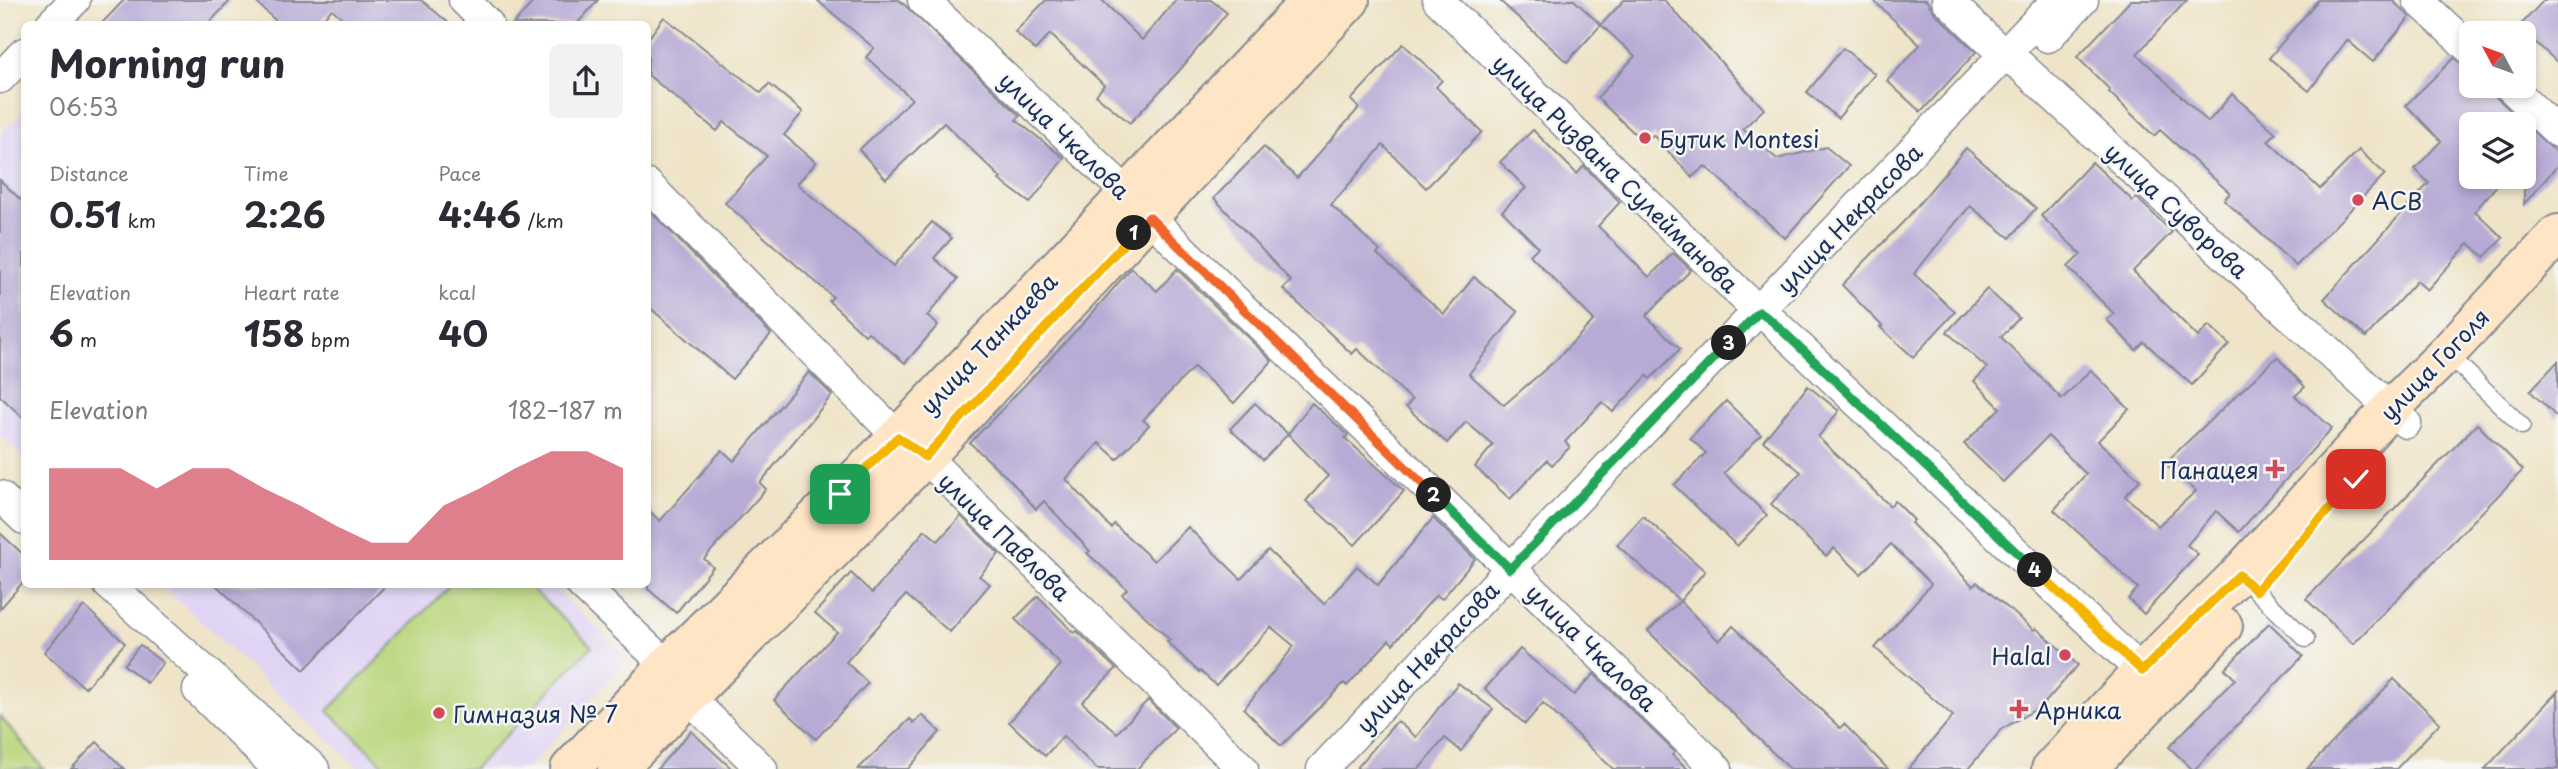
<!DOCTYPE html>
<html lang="en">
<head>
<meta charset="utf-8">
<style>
	body { margin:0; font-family:"Playpen Sans",sans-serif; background:#f2f2f3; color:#2b2b33; height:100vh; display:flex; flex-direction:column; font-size:26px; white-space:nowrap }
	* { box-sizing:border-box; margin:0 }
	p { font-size:23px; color:#7c7c81 }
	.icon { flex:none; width:38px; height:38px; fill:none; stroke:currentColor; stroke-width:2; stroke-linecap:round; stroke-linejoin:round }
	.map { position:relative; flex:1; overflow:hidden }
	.details { position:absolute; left:21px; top:21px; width:630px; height:567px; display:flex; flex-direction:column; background:#fff; border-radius:10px; box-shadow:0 4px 10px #0003 }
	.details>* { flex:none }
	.needle { width:46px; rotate:311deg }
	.controls { position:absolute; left:2459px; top:21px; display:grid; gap:14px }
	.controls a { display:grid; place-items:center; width:77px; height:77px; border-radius:10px; background:#fff; box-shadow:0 4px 10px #0003; font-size:35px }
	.pin { position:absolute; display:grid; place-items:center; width:60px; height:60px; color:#fff; margin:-30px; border-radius:14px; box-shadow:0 4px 10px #0006 }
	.km { position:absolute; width:35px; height:35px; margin:-18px; border-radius:50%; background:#222; color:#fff; font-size:19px; line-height:35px; text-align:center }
	.round { display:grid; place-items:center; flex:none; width:74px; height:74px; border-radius:10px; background:#f2f2f3 }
	.headline { display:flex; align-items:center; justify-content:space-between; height:119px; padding:0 28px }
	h1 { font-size:38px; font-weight:700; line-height:52px }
	.figures { display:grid; grid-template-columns:repeat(3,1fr); gap:10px; height:119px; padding:7px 28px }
	.figures div { display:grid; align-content:center }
	.figures b { font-size:35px; font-weight:700 }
	.figures small { font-size:19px; font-weight:400 }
	.figures p { font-size:19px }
	.chart { height:196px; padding:14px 28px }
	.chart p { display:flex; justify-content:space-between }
	.chart svg { width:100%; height:126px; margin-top:7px; fill:#d1495b; opacity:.7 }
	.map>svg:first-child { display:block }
	.built { fill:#e0d4f4 }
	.green { fill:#b9d57b; stroke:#6a826c; stroke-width:2 }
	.building { fill:#b7aad5 }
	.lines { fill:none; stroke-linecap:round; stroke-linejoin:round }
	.lane-casing { stroke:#858a93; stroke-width:19 }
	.street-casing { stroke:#858a93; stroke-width:33 }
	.secondary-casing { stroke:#858a93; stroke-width:42 }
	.lane { stroke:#fff; stroke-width:16 }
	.street { stroke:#fff; stroke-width:30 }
	.secondary { stroke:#fde5c5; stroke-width:38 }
	.split-1-casing { stroke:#fff; stroke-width:14 }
	.split-2-casing { stroke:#fff; stroke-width:14 }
	.split-3-casing { stroke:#fff; stroke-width:14 }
	.split-4-casing { stroke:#fff; stroke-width:14 }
	.split-5-casing { stroke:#fff; stroke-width:14 }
	.split-1 { stroke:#f5b400; stroke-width:9 }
	.split-2 { stroke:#f0652b; stroke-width:9 }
	.split-3 { stroke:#22a559; stroke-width:9 }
	.split-4 { stroke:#22a559; stroke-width:9 }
	.split-5 { stroke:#f5b400; stroke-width:9 }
	.poi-dot { fill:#d1495b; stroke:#f6f6f2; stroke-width:2.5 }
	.labels { text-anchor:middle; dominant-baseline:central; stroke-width:5; stroke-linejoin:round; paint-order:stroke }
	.street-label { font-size:23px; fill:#1b2f5e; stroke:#f6f6f2 }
	.poi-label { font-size:23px; fill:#1b2f5e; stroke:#f6f6f2; text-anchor:start }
</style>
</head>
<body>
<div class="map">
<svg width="2558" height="769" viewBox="0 0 2558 769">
	<rect width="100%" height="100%" fill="#f6f6f2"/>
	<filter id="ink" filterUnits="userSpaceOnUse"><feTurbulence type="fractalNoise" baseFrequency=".0143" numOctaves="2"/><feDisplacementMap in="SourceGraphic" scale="14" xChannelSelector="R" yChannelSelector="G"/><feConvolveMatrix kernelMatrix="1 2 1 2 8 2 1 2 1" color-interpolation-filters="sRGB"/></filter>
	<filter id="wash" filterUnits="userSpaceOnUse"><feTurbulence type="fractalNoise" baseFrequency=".00686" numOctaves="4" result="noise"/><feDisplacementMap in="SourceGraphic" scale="28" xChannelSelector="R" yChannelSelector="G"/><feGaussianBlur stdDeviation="1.57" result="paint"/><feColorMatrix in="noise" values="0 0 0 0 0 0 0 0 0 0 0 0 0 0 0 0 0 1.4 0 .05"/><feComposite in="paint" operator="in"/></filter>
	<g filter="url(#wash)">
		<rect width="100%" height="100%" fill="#efe4c8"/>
		<g class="built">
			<polygon points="24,110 24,458 0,435 0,135"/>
			<polygon points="161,585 552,585 628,658 528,769 360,769"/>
		</g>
		<g class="green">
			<polygon points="451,584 528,585 592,646 474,769 388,769 328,711"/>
			<polygon points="0,716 44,769 0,769"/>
		</g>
		<g id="blocks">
			<g class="building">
				<polygon points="124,0 231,0 208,24 101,24"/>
				<polygon points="254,0 421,0 450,24 349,24 332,9 317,24 279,24"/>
				<polygon points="535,0 598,0 577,24 513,24"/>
				<polygon points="817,0 899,0 909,9 1020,116 1016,120 1064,158 1030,203 999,180 1001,178 944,123 886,179 859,150 912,99 866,57 874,48"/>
				<polygon points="1046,0 1102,0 1142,40 1176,0 1211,0 1227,13 1179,71 1130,123 1096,95 1104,85 1050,34 1035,50 1015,32"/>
				<polygon points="1499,0 1574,0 1601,25 1567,62"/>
				<polygon points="1624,0 1664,0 1764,109 1743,129 1777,159 1826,147 1849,166 1785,238 1705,166 1692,177 1653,135 1645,143 1597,98 1635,56 1601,25"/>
				<polygon points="1873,0 1926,0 1935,13 1976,52 1921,112 1887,81 1920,45"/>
				<polygon points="2131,0 2187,0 2137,54 2208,122 2232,94 2276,133 2268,141 2320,189 2359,150 2385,174 2296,266 2224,200 2230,193 2160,130 2154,136 2109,92 2110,90 2077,57"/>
				<polygon points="2318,0 2392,0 2410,17 2373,62 2347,40 2309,91 2269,58"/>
				<polygon points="2544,0 2558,0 2558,63 2519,27"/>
				<polygon points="664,17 761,93 769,84 803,112 784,135 816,162 797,184 894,266 932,222 952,238 934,258 958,279 927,316 938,325 905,363 868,332 865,335 829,301 833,297 725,203 767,156 724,122 717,131 648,75 648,39"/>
				<polygon points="1403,44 1442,80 1436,87 1482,132 1426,188 1383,145 1331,205 1380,251 1377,254 1444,314 1474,277 1518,312 1469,374 1504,405 1557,359 1594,320 1530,255 1538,247 1502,211 1526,188 1500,162 1533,130 1577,174 1584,166 1620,202 1598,226 1649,277 1673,253 1691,270 1646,316 1680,349 1650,379 1647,376 1613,412 1602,402 1565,442 1570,447 1552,465 1547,460 1510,499 1475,467 1493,445 1466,422 1447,443 1406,407 1412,400 1357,349 1352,354 1283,289 1291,281 1214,198 1264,147 1297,178 1359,108 1351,100"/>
				<polygon points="1843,48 1875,74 1838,118 1807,92"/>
				<polygon points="2454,58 2471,70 2471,86 2484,86 2558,154 2558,165 2524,204 2524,124 2471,124 2471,177 2504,177 2475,211 2503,238 2484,257 2469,243 2427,290 2417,281 2366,337 2324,299 2429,183 2415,169 2441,141 2406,105"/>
				<polygon points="1966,148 2036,208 2010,238 1970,206 1953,226 1914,274 1955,312 1913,357 1880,327 1882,326 1842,285 1907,218"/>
				<polygon points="2092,162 2133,201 2137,198 2172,232 2133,271 2198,337 2209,325 2229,344 2192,385 2144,342 2136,350 2107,320 2114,314 2068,267 2081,254 2041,216"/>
				<polygon points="0,180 24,203 24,419 0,396"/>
				<polygon points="648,209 771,334 732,379 648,306"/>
				<polygon points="1131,268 1157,291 1177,269 1272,361 1234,403 1194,367 1143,420 1149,425 1117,459 1099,443 1066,479 1111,528 1114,524 1154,561 1188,527 1241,579 1268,550 1324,604 1357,566 1378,585 1433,518 1475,559 1442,599 1436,595 1393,644 1389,640 1347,686 1344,683 1281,746 1244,709 1294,646 1271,627 1216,685 1200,671 1199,672 1167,642 1170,640 1122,594 1127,589 1087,553 1090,551 1044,501 1036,509 1010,480 970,443 1088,318"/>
				<polygon points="1987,289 2019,318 2001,337 2062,399 2091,370 2129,409 2098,441 2140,480 2125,496 2158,526 2196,491 2165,463 2277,357 2305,387 2295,396 2332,428 2239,532 2216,511 2187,545 2198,554 2144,614 2128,599 2138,588 2054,510 2086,474 2048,436 2003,482 1964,444 2000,408 1974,381 1987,368 1947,332"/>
				<polygon points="2558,361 2558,418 2530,391"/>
				<polygon points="809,372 832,395 760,483 766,489 704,559 713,567 676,613 648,589 648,510 660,521 722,450 734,461"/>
				<polygon points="1808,386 1839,411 1818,437 1890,506 1895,501 1914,520 1911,523 1973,586 1977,582 2034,630 2036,628 2078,665 2043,705 2002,729 1968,769 1908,769 1953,716 1875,648 1931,584 1891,544 1861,574 1834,548 1826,556 1771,504 1801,472 1763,441"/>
				<polygon points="1726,401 1761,435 1724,473 1767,515 1737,546 1674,485 1706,453 1690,438"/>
				<polygon points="1255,403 1288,434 1263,460 1230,429"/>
				<polygon points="1312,403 1348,435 1345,438 1404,491 1355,545 1306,501 1328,476 1288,434"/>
				<polygon points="2477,424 2523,470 2353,644 2306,599"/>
				<polygon points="961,516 999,554 979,576 990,584 950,632 906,595 846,662 868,683 816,739 774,700 837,632 815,613 851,573 872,593 925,530 938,541"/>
				<polygon points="1643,516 1705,571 1680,601 1617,545"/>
				<polygon points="0,533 24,555 24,581 0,609"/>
				<polygon points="215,584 387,584 304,670"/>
				<polygon points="1038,596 1074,633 1077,631 1116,669 1082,702 1117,733 1148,700 1176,728 1137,769 1097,769 1063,736 1045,756 1009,722 1061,665 1015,619"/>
				<polygon points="1680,601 1719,641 1733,626 1840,728 1844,724 1888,769 1790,769 1648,631"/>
				<polygon points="84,606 125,643 85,688 44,652"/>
				<polygon points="2269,623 2303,656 2195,769 2192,769 2169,747 2235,679 2225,669"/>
				<polygon points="140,645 163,663 147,683 124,665"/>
				<polygon points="1520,649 1574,695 1594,674 1675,752 1672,755 1688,769 1613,769 1543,703 1525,724 1485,689"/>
				<polygon points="2394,679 2440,723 2396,769 2307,769"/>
				<polygon points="1458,683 1493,709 1461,751 1445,738 1419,769 1356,769 1397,721 1416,737"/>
				<polygon points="2558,691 2558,769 2485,769"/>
				<polygon points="922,715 940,732 908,769 858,769 910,719 914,723"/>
				<polygon points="691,731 732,769 657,769"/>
				<polygon points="97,742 124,769 71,769"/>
			</g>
		</g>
	</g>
	<g filter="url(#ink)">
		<use href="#blocks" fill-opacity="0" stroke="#858a93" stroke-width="2"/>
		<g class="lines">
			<defs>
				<g id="lane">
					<polyline points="2447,353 2522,426"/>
					<polyline points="2239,574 2306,639"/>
				</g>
				<g id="street">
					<polyline points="464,0 488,24"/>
					<polyline points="923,0 1129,195 1149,217 1717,769"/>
					<polyline points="1438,0 1759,312 1772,321 2157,686"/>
					<polyline points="1947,0 2005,56 2021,66 2406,423"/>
					<polyline points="2418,0 2471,50"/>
					<polyline points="51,24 75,0"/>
					<polyline points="2048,37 2083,0"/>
					<polyline points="0,78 24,53"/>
					<polyline points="2509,86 2558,132"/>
					<polyline points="648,185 898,437 925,457 1243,769"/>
					<polyline points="0,496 24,519"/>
					<polyline points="108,584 314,769"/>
					<polyline points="581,584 667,666 687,696 762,769"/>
					<polyline points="198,690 278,769"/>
					<polyline points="1322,769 1510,569 2057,0"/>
				</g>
				<g id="secondary">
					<polyline points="570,769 667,666 898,437 1311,0"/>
					<polyline points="617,769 925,457 1350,0"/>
					<polyline points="2051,769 2142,671 2239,574 2391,408 2447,353 2558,234"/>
					<polyline points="2087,769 2223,626"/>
				</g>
			</defs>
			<use href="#lane" class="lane-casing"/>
			<use href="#street" class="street-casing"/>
			<use href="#secondary" class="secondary-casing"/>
			<use href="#lane" class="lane"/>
			<use href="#street" class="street"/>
			<use href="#secondary" class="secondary"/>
		</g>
	</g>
	<g class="lines" filter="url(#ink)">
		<defs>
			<polyline id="split-1" points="840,494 898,437 925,457 1134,233"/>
			<polyline id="split-2" points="1134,233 1149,217 1434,495"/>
			<polyline id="split-3" points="1434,495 1510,569 1729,343"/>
			<polyline id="split-4" points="1729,343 1759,312 1772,321 2035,570"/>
			<polyline id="split-5" points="2035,570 2142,671 2239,575 2256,591 2356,479"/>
		</defs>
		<use href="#split-1" class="split-1-casing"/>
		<use href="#split-2" class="split-2-casing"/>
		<use href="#split-3" class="split-3-casing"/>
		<use href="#split-4" class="split-4-casing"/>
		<use href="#split-5" class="split-5-casing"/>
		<use href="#split-1" class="split-1"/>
		<use href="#split-2" class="split-2"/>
		<use href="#split-3" class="split-3"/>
		<use href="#split-4" class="split-4"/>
		<use href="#split-5" class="split-5"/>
	</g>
	<g class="poi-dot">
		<circle cx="1645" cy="138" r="7"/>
		<circle cx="2358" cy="200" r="7"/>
		<path d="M2271.5 458.5h7v7h7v7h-7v7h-7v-7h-7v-7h7z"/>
		<circle cx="2065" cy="655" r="7"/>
		<path d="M2015.5 698.5h7v7h7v7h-7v7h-7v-7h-7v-7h7z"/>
		<circle cx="439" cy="713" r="7"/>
	</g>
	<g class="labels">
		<g class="street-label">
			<text transform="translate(1065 135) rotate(44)">улица Чкалова</text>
			<text transform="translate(1616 173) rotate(44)">улица Ризвана Сулейманова</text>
			<text transform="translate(2177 210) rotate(43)">улица Суворова</text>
			<text transform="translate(1849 218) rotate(-46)">улица Некрасова</text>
			<text transform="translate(988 343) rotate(-46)">улица Танкаева</text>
			<text transform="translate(2434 364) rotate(-46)">улица Гоголя</text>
			<text transform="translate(1005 536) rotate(44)">улица Павлова</text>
			<text transform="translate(1592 647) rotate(44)">улица Чкалова</text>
			<text transform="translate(1427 657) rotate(-47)">улица Некрасова</text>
		</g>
		<g class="poi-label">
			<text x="1659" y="138">Бутик Montesi</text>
			<text x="2372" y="200">АCB</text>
			<text x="2259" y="469" text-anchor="end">Панацея</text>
			<text x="2051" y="655" text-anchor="end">Halal</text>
			<text x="2035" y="709">Арника</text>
			<text x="453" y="713">Гимназия № 7</text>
		</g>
	</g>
</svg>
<div class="controls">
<a><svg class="needle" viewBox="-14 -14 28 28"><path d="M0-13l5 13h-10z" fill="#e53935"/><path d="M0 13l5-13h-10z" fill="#7c7c81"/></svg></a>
<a><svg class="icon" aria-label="layers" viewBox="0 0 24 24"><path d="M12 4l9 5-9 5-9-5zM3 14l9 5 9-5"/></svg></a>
</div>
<div class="pin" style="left:840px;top:494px;background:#1e9e55"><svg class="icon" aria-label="arrive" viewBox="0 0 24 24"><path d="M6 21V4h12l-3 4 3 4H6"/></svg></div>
<div class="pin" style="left:2356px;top:479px;background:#d93025"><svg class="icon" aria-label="check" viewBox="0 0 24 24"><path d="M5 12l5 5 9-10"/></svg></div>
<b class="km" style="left:1134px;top:233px">1</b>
<b class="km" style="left:1434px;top:495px">2</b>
<b class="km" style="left:1729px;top:343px">3</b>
<b class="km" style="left:2035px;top:570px">4</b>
<section class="details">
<div class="headline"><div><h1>Morning run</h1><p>06:53</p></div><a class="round"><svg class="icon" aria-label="share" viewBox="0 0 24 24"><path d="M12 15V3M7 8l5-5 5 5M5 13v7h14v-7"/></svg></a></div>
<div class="figures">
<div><p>Distance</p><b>0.51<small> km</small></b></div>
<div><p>Time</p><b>2:26</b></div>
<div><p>Pace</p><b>4:46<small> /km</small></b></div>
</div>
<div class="figures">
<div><p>Elevation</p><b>6<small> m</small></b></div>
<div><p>Heart rate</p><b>158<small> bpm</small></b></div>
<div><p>kcal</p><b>40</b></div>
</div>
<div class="chart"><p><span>Elevation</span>182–187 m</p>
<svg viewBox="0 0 160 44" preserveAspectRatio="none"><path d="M0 44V12L10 12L20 12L30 19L40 12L50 12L60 19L70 25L80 32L90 38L100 38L110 25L120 19L130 12L140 6L150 6L160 12V44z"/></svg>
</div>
</section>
</div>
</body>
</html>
